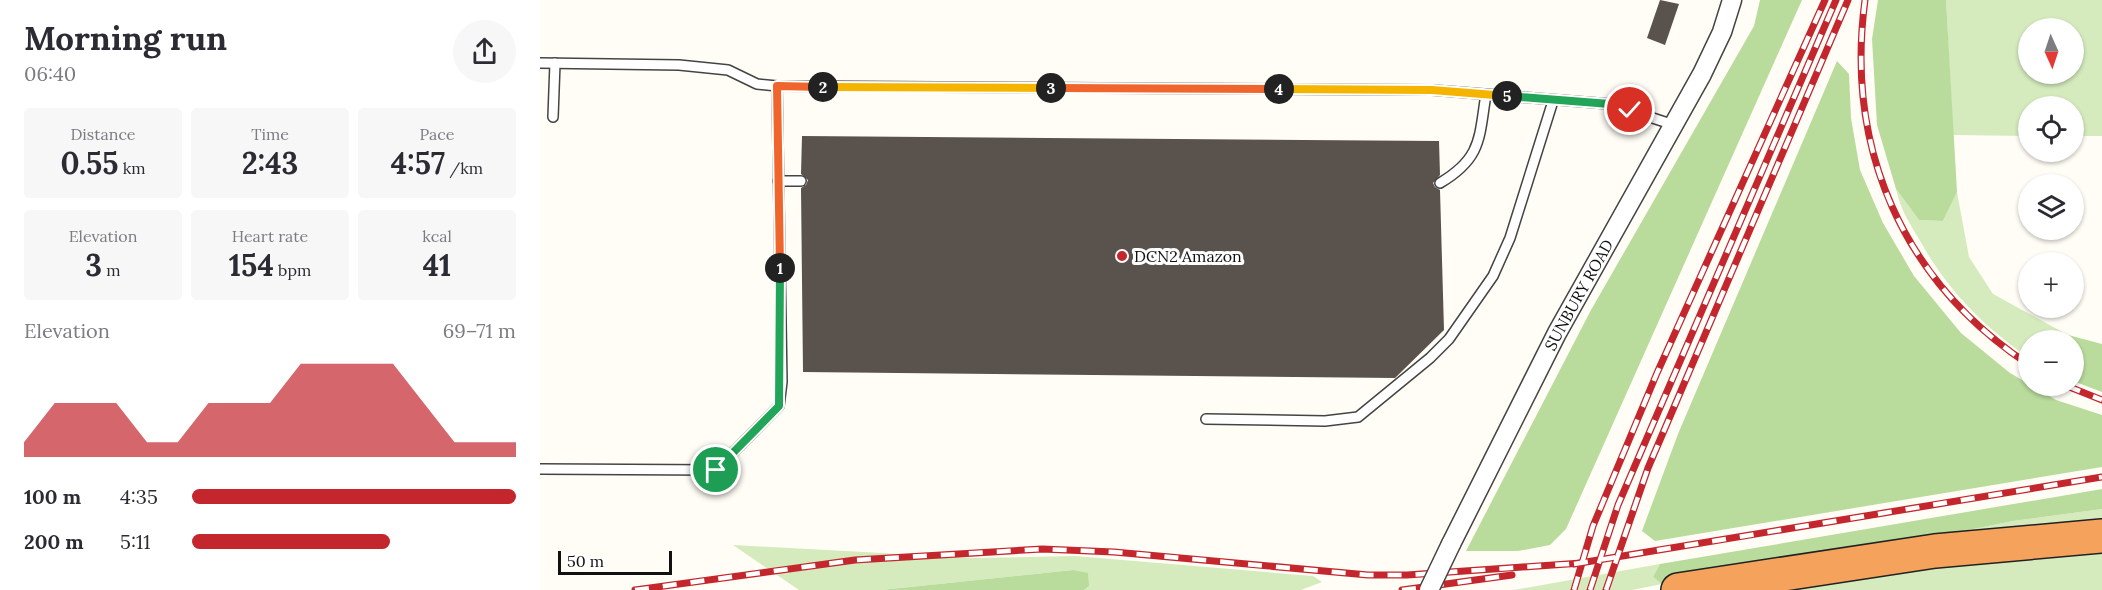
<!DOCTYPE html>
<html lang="en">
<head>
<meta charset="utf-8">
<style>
	body { margin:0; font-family:Lora,serif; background:#f7f7f7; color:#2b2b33; height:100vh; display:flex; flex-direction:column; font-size:22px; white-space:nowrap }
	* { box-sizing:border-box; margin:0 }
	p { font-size:20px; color:#7c7c81 }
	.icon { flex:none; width:33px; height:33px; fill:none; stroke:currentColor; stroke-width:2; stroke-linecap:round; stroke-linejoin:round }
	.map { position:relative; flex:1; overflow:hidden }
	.drawer { display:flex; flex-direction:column; background:#fff; width:540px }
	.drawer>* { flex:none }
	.needle { width:39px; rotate:177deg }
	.tools { position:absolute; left:1478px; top:18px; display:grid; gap:12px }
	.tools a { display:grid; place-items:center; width:66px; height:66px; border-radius:50%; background:#fff; box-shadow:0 2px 4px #0004; font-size:30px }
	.scale { position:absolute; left:18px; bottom:15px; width:114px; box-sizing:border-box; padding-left:6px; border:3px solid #111; border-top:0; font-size:16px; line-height:21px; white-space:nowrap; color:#111; -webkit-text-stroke:4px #fff; paint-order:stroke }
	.pin { position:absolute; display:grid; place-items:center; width:51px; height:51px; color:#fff; margin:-26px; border:3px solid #fff; border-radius:50%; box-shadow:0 2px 6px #0007 }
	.km { position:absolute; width:30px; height:30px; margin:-15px; border-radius:50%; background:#222; color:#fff; font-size:16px; line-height:30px; text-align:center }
	.round { display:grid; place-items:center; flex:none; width:63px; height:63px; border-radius:32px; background:#f7f7f7 }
	.head { display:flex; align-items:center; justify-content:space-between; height:102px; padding:0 24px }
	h1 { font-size:33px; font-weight:800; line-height:45px }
	.stats { display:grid; grid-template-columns:repeat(3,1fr); gap:9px; height:102px; padding:6px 24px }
	.stats div { display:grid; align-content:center; border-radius:6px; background:#f7f7f7; text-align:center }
	.stats b { font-size:30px; font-weight:800 }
	.stats small { font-size:16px; font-weight:400 }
	.stats p { font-size:16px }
	.chart { height:168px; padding:12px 24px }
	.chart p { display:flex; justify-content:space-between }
	.chart svg { width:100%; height:108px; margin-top:6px; fill:#c4262e; opacity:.7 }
	ul { padding:0 24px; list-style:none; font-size:20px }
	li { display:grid; grid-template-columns:96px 72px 1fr; align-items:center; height:45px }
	li i { height:15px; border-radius:8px; background:#c4262e }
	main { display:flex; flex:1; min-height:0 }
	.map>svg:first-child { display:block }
	.green { fill:#d5ebbd; fill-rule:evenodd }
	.forest { fill:#b9dc9c }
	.building { fill:#5a524d }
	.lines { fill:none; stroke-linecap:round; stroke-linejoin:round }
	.lane-casing { stroke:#444; stroke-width:12 }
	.street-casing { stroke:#444; stroke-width:21 }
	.highway-casing { stroke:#222; stroke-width:36 }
	.lane { stroke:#fff; stroke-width:9 }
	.street { stroke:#fff; stroke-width:18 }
	.highway { stroke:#f5a25d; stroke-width:33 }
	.rail-casing { stroke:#c4262e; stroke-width:7 }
	.rail { stroke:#fff; stroke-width:4.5; stroke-dasharray:14; stroke-linecap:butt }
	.street-bridge-casing { stroke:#444; stroke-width:21; stroke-linecap:butt }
	.street-bridge { stroke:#fff; stroke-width:18 }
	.split-1-casing { stroke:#fff; stroke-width:12 }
	.split-2-casing { stroke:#fff; stroke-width:12 }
	.split-3-casing { stroke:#fff; stroke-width:12 }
	.split-4-casing { stroke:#fff; stroke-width:12 }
	.split-5-casing { stroke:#fff; stroke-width:12 }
	.split-6-casing { stroke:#fff; stroke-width:12 }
	.split-1 { stroke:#22a559; stroke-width:8 }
	.split-2 { stroke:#f0652b; stroke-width:8 }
	.split-3 { stroke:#f5b400; stroke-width:8 }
	.split-4 { stroke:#f0652b; stroke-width:8 }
	.split-5 { stroke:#f5b400; stroke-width:8 }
	.split-6 { stroke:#22a559; stroke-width:8 }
	.poi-dot { fill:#c4262e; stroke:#fff; stroke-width:2 }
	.labels { text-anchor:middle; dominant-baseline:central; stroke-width:6; stroke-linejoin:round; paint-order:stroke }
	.poi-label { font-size:16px; fill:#111; stroke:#fff; text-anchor:start }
	.street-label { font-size:16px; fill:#111; stroke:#fff }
</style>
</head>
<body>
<main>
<section class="drawer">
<div class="head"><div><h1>Morning run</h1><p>06:40</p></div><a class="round"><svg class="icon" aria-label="share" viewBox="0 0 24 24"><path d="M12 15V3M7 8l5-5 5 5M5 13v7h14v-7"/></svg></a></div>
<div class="stats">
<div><p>Distance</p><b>0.55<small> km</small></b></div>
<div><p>Time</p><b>2:43</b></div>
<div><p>Pace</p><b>4:57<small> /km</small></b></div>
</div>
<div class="stats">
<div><p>Elevation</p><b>3<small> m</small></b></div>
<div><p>Heart rate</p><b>154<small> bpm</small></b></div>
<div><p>kcal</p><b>41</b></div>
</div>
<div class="chart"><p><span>Elevation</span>69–71 m</p>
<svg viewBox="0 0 160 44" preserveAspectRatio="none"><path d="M0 44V38L10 22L20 22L30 22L40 38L50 38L60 22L70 22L80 22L90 6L100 6L110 6L120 6L130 22L140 38L150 38L160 38V44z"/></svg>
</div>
<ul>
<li><b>100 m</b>4:35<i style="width:100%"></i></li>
<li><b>200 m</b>5:11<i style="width:61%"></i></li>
</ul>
</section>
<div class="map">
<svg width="1562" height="590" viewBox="0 0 1562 590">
	<rect width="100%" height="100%" fill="#fffdf5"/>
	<g class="green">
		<path d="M1406,0h156v136h-29v-30h-45v30l-75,-1zM1488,28h45v46h-45z"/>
		<path d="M1356,189l23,31 24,1 14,-29 12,65 24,37 75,41 -9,5h-31v17c-46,-31 -82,-69 -109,-118 -10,-16 -19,-31 -23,-50z"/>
		<polygon points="1562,509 1562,524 1359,544 1473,521"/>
		<polygon points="193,545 434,558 535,556 773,576 782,582 761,590 544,590 549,586 533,570 341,590 259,590"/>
		<polygon points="1562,547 1562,590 1195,590"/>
		<polygon points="1120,564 1113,577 1122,584 1092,590 974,590"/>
	</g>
	<g class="forest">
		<polygon points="1220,0 1262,0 1026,529 1010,545 978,551 926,551 1051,310 1214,26"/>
		<polygon points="1338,0 1406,0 1417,192 1403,221 1379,220 1356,189 1337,125 1332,39"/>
		<polygon points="1297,61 1309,74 1311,118 1320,170 1343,223 1374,276 1421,333 1470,373 1516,400 1562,415 1562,467 1115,541 1102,531 1138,434"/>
		<polygon points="1528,335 1562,344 1562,392 1533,381 1533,340 1519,340"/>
		<polygon points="1562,489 1562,509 1473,521 1359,544 1122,584 1113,577 1120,564"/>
		<polygon points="533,570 548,573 549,586 544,590 341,590"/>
	</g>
	<g class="building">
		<polygon points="1120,0 1139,4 1125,45 1107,38"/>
		<polygon points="262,136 899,141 900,175 893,183 895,187 900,190 904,330 855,378 263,372 261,188 266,185 268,180 261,174"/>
	</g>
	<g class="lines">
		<defs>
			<g id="lane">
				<polyline points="0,63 139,65 188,70 217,84 237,86 892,90 1070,104 1134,125"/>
				<polyline points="13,117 15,63"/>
				<polyline points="238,181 261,181"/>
				<path d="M900,183c42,-25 39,-45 46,-89"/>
				<polyline points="666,419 785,421 818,417 890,358 909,339 953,276 970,238 1013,101"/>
				<polyline points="0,469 176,470 239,406 242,382 237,86"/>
			</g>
			<g id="street">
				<path id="s1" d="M911,544l106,-211 145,-259 20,-42 10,-32"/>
			</g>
			<polyline id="highway" points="1138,590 1395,551 1562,536"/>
		</defs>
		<use href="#lane" class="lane-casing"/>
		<use href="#street" class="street-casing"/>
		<use href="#highway" class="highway-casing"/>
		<use href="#lane" class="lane"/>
		<use href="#street" class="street"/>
		<use href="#highway" class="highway"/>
		<defs>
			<g id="rail">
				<path d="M1325,0c-20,149 38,281 163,364"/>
				<polyline points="1527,386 1562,400"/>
				<polyline points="1034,564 1562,477"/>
				<polyline points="95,590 315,560 502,549 574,552 828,575 867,575 1042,563"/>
				<polyline points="862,590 972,575"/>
				<polyline points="1034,590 1053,526 1117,373 1285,0"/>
				<polyline points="1050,590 1078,505 1296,0"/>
				<polyline points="1066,590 1108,468 1308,0"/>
			</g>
		</defs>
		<use href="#rail" class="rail-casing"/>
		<use href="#rail" class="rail"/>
		<defs>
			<polyline id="street-bridge" points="889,590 911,544"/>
		</defs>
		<use href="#street-bridge" class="street-bridge-casing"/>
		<use href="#street-bridge" class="street-bridge"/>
	</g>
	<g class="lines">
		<defs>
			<polyline id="split-1" points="176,470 239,406 240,268"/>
			<polyline id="split-2" points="240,268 237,86 283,87"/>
			<polyline id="split-3" points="283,87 511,88"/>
			<polyline id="split-4" points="511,88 739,89"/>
			<polyline id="split-5" points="739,89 892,90 967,96"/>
			<polyline id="split-6" points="967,96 1070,104 1090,110"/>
		</defs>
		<use href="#split-1" class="split-1-casing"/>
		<use href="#split-2" class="split-2-casing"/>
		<use href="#split-3" class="split-3-casing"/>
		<use href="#split-4" class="split-4-casing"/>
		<use href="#split-5" class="split-5-casing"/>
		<use href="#split-6" class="split-6-casing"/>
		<use href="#split-1" class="split-1"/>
		<use href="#split-2" class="split-2"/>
		<use href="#split-3" class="split-3"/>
		<use href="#split-4" class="split-4"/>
		<use href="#split-5" class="split-5"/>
		<use href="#split-6" class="split-6"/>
	</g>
	<circle class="poi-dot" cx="582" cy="256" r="6"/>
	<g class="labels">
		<g class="poi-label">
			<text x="594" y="256">DCN2 Amazon</text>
		</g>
		<g class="street-label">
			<text stroke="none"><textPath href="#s1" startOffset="280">SUNBURY ROAD</textPath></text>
		</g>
	</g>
</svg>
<div class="tools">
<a><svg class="needle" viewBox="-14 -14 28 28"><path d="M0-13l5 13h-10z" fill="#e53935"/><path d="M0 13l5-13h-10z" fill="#7c7c81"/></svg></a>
<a><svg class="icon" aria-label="locate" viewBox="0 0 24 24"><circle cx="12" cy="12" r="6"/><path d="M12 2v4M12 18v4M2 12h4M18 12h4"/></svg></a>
<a><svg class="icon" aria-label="layers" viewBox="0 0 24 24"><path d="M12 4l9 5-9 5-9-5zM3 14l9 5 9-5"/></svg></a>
<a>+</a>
<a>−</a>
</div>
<div class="scale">50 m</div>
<div class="pin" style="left:176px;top:470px;background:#1e9e55"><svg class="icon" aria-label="arrive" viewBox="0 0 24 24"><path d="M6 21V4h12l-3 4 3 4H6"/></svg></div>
<div class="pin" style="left:1090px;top:110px;background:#d93025"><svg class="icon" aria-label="check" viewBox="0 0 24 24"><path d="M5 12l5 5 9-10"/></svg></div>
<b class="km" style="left:240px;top:268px">1</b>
<b class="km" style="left:283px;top:87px">2</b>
<b class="km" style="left:511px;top:88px">3</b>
<b class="km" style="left:739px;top:89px">4</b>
<b class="km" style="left:967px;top:96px">5</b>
</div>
</main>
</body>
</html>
